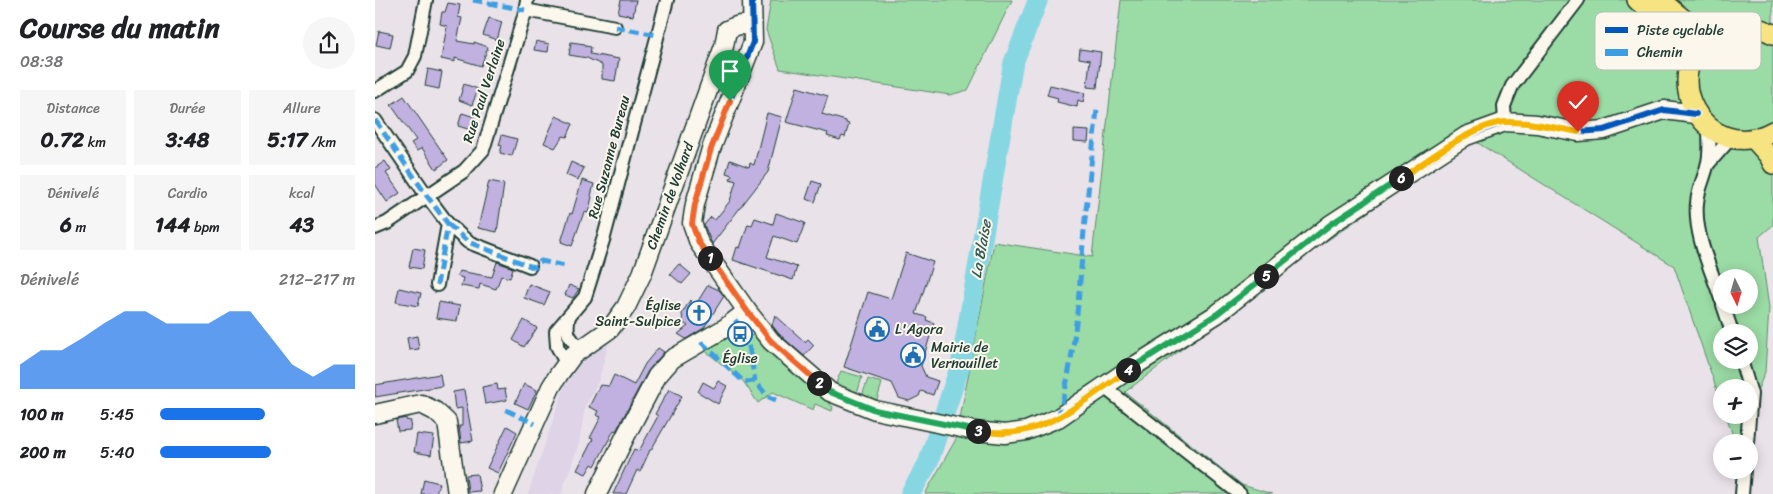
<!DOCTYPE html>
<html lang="fr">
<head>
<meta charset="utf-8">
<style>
	body { margin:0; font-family:Sriracha,sans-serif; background:#f6f6f6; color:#202124; height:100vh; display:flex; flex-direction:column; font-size:19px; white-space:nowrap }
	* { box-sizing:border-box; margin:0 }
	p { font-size:16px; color:#757577 }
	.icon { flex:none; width:28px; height:28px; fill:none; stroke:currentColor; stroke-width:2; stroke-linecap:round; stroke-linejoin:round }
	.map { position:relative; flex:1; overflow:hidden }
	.drawer { display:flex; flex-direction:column; background:#fff; width:375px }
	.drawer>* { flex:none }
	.needle { width:32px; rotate:175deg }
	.controls { position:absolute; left:1338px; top:269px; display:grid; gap:10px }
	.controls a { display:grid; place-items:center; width:45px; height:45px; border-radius:50%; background:#fff; box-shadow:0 2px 12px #0003; font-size:25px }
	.pin { position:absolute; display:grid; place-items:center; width:42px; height:42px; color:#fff; margin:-51px -21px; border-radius:50% 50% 50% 0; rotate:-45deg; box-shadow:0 0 5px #0007 }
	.pin .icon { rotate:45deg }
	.km { position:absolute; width:25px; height:25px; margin:-12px; border-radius:50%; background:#222; color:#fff; font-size:14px; line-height:25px; text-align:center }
	.round { display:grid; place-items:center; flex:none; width:52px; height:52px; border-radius:26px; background:#f6f6f6 }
	.head { display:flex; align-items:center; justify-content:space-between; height:85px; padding:0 20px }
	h1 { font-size:28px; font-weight:800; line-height:38px }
	.metrics { display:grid; grid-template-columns:repeat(3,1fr); gap:8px; height:85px; padding:5px 20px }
	.metrics div { display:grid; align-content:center; border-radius:0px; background:#f6f6f6; text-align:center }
	.metrics b { font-size:21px; font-weight:800 }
	.metrics small { font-size:14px; font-weight:400 }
	.metrics p { font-size:14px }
	.chart { height:140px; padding:10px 20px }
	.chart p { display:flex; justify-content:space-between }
	.chart svg { width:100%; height:90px; margin-top:5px; fill:#1a73e8; opacity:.7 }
	ul { padding:0 20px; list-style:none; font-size:16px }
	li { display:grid; grid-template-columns:80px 60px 1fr; align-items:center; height:38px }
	li i { height:12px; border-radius:6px; background:#1a73e8 }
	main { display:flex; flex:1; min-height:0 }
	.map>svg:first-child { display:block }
	.built { fill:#ded3e7 }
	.green { fill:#9bdba5; stroke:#5d8c6c; fill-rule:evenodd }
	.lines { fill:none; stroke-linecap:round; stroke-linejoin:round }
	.river { stroke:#87d7e3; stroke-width:20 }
	.building { fill:#c1b1e1; stroke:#1f3d34 }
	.street-casing { stroke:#1f3d34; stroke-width:16 }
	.secondary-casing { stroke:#1f3d34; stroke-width:21 }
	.primary-casing { stroke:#1f3d34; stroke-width:22 }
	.street { stroke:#fbf7ec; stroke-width:12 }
	.secondary { stroke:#fbf7ec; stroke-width:18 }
	.primary { stroke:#f6e381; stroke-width:19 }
	.quiet { stroke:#3c9ee2; stroke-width:5; stroke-dasharray:10 5; stroke-linecap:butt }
	.cycleway-casing { stroke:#fbf7ec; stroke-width:9 }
	.cycleway { stroke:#0057b8; stroke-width:6 }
	.split-1-casing { stroke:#fff; stroke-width:10 }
	.split-2-casing { stroke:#fff; stroke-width:10 }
	.split-3-casing { stroke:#fff; stroke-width:10 }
	.split-4-casing { stroke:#fff; stroke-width:10 }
	.split-5-casing { stroke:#fff; stroke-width:10 }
	.split-6-casing { stroke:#fff; stroke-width:10 }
	.split-7-casing { stroke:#fff; stroke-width:10 }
	.split-1 { stroke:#f0652b; stroke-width:6 }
	.split-2 { stroke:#f0652b; stroke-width:6 }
	.split-3 { stroke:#22a559; stroke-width:6 }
	.split-4 { stroke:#f5b400; stroke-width:6 }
	.split-5 { stroke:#22a559; stroke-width:6 }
	.split-6 { stroke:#22a559; stroke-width:6 }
	.split-7 { stroke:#f5b400; stroke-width:6 }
	.labels { text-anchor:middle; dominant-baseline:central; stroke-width:4; stroke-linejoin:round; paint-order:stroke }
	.street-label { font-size:14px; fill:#1f3d34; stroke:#fbf7ec }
	.poi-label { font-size:14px; fill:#1f3d34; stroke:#fbf7ec; text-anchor:start }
	.water-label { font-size:15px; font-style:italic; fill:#345c57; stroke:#fbf7ec }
	.key { fill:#fbf7ec; stroke:#b9bfb5; stroke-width:1 }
	.key-label { font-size:14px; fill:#1f3d34 }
</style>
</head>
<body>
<main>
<section class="drawer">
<div class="head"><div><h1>Course du matin</h1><p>08:38</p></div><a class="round"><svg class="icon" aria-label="share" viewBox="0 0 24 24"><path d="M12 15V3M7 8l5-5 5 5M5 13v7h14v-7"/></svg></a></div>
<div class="metrics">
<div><p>Distance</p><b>0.72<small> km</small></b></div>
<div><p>Durée</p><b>3:48</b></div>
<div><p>Allure</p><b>5:17<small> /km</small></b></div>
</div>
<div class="metrics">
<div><p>Dénivelé</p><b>6<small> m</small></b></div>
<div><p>Cardio</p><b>144<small> bpm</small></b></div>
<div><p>kcal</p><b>43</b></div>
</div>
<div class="chart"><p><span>Dénivelé</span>212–217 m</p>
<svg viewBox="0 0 160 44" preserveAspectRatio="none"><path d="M0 44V32L10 25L20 25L30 19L40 12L50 6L60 6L70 12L80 12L90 12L100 6L110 6L120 19L130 32L140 38L150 32L160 32V44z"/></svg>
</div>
<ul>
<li><b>100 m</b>5:45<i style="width:54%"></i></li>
<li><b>200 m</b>5:40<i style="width:57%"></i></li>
</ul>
</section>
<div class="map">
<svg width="1398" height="494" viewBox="0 0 1398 494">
	<rect width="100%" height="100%" fill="#eae2e9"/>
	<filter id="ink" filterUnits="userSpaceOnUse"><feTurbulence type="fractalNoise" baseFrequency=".02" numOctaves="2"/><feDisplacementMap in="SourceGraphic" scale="10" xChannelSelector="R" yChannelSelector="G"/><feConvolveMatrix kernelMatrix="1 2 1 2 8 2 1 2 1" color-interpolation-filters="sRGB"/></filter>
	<g filter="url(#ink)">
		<polygon class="built" points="234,341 224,380 210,407 204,443 186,494 153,494 193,376 207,358"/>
		<g class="green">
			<polygon points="396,0 637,0 593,90 575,95 405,69 391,30"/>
			<path d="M746,0h652v225l-14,12 10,71 -4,64 -16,39v-23h-28v14l-47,-136 -201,-126 -161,111 -187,141 117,93 30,9h-347l31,-55 38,-197 98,15zM1346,278h28v27h-28zM1346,332h28v28h-28z"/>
			<polygon points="372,335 380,336 458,407 457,411 440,404 438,410 398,392 383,403 368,381 329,350 352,338"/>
			<polygon points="466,371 487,377 483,391 479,393 463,386 461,383"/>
			<polygon points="493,379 507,383 502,400 489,397 488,393"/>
			<polygon points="1351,415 1372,415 1361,442 1360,442"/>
		</g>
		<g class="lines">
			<polyline class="river" points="535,494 553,463 586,363 638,64 663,0"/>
		</g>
		<g class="building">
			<polygon points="246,0 261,0 258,16 243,13"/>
			<polygon points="73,3 85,5 83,17 87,18 82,41 99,44 99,42 113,47 106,66 80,58 80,62 66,59 72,26 65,24 67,12 70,12"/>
			<polygon points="114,18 127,22 122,40 108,35"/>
			<polygon points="4,31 18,34 15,48 1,45"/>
			<polygon points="161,41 174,44 173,52 159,50"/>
			<polygon points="196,42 210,44 210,46 216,47 215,54 244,59 240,81 227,79 227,65 212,58 194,55"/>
			<polygon points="705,49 726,52 722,88 712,87 715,60 704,58"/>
			<polygon points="53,69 67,72 64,89 50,86"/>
			<polygon points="89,84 103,89 97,105 84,100"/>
			<polygon points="675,85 710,93 708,102 703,100 702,107 682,102 683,98 672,95"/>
			<polygon points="422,87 453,96 447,114 471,121 471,123 474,124 470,137 467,136 465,140 452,136 453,133 411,122"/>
			<polygon points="29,96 73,160 61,169 47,148 42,151 36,143 41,140 16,105"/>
			<polygon points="87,113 100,117 96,130 83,126"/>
			<polygon points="392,113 407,117 393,172 337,244 329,225 336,217 340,220 355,201 361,181 355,179 357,175 351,173 355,160 374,167 375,163 379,165"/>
			<polygon points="181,116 198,124 192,137 188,136 180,148 169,143"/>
			<polygon points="699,130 714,131 713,142 699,141"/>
			<polygon points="127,135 142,139 137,156 125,153 127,146 124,145"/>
			<polygon points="10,161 16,170 11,173 25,193 12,202 0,184 0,168"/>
			<polygon points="196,162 209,168 203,180 191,175"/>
			<polygon points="207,180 219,184 216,196 217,197 213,213 209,212 197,246 186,242 195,213 197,214"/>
			<polygon points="114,181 129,184 122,232 103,228"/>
			<polygon points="437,181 446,184 440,202 431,199"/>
			<polygon points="401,213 430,223 422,244 399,236 392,257 422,267 418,280 358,260 362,247 365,248 373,224 377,225 380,218 398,224"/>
			<polygon points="38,248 50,250 47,269 34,267"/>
			<polygon points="531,253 558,262 541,314 552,317 551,320 559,323 546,366 551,377 563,381 558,395 546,391 544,396 534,401 524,398 517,383 469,367 493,292 516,299"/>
			<polygon points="122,262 138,268 135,278 126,276 121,289 105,284 104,289 86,286 88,278 82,276 84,271 117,277"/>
			<polygon points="304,264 316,274 307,284 295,274"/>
			<polygon points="154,284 175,292 169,305 149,298"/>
			<polygon points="194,285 204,289 198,298 190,295"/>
			<polygon points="333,285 344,290 349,296 329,328 311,339 303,334 313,326 307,322 308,320 307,314 315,300 318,309"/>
			<polygon points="24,288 46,293 43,306 21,302"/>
			<polygon points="64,302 85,306 82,321 61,318"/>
			<polygon points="400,315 430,342 433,339 439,345 429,356 404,334 397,325"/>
			<polygon points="149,320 162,328 149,347 138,340"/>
			<polygon points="42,336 44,349 34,350 32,338"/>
			<polygon points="283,348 289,352 273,371 241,431 239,430 220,466 217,464 211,474 202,470 218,439 215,438 226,417 221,415 223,411 214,407 225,385 234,386 239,375 259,385 270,364"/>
			<polygon points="65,374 67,386 0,397 0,385"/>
			<polygon points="343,381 352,386 343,404 323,392 328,382 339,388"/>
			<polygon points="122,384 123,390 130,389 132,400 110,404 107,387"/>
			<polygon points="149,384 162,390 153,409 140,403"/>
			<polygon points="294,389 307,396 276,450 275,450 265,472 262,470 251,494 238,494 259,449 264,451 283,416 280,414"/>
			<polygon points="89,390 98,441 86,443 84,426 87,426 87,408 80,409 78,392"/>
			<polygon points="31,418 31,420 36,421 35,430 23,431 21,420"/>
			<polygon points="132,426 142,432 123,473 112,468"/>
			<polygon points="42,434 59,436 56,455 39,452"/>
			<polygon points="102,474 105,491 93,492 91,475"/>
			<polygon points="49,479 64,483 61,494 46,494"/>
		</g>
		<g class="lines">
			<defs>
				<g id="street">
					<polyline points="150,10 240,27"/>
					<polyline points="0,91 32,71 40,56 51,0"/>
					<polyline points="0,120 52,196 73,224 62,285"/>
					<polyline points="1130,122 1129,106 1137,86 1203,0"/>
					<path d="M1334,128c0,12 2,26 -2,38 -3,13 -9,23 -10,37 -3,32 14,66 24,96"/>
					<polyline points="1333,164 1356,138"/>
					<polyline points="73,224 93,242 155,266"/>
					<polyline points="0,228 12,223 89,171 108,150 149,16 152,0"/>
					<polyline points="1348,305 1357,332"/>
					<path d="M194,316c-4,18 0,21 12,34"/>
					<polyline points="1366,360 1376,394 1372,442"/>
					<polyline points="191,363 182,346 181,331 210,297 229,237 292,0"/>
					<polyline points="729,387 865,494"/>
					<polyline points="1367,494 1369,470"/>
				</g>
				<g id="secondary">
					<polyline points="377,0 378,42 336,149 320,204 317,223 324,243 372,311 396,341 455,392 500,410 600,431 630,434 651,431 683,418 756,368 842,314 956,224 1091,136 1130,122 1162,124 1203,132 1229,130 1289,110 1321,114"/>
					<polyline points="0,414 46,404 60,411 72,422 82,494"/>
					<path d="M128,494l48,-107 8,-13 14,-19 37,-26 16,-22 16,-33 82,-228 3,-16c10,-5 15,-7 25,-3"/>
					<polyline points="222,494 250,437 282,376 297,359 350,328 372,311"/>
				</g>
				<g id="primary">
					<polyline points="1262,0 1308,44 1317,59"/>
					<polyline points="1285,0 1317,26 1337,36"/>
					<path d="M1398,34c-18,-9 -37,-11 -55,-1 -67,34 -14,136 55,98"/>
					<polyline points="1379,139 1394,156 1398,164"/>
				</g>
			</defs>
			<use href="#street" class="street-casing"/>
			<use href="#secondary" class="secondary-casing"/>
			<use href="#primary" class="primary-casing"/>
			<use href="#street" class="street"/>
			<use href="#secondary" class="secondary"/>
			<use href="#primary" class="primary"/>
			<g class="quiet">
				<polyline points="98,0 150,10"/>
				<polyline points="240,27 282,35"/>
				<polyline points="0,120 52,196 73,224 62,285"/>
				<polyline points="73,224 93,242 155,266 160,267 166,261 190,266"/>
				<polyline points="360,320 372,335 380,381"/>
				<polyline points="326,342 369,382 380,381 392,396 401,400"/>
				<polyline points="131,410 160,424"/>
				<path d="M683,418c19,-66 21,-131 27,-199 4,-36 8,-73 12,-109"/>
			</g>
			<defs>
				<polyline id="cycleway" points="377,0 378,42 336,149 320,204 317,223 324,243 372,311 396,341 455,392 500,410 600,431 630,434 651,431 683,418 756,368 842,314 956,224 1091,136 1130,122 1162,124 1203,132 1229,130 1289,110 1321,114"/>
			</defs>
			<use href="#cycleway" class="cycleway-casing"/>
			<use href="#cycleway" class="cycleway"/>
		</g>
	</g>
	<g class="lines" filter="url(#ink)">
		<defs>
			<polyline id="split-1" points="335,258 324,243 317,224 320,204 336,149 355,101"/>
			<polyline id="split-2" points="335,258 372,311 396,341 444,383"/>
			<polyline id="split-3" points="444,383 455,392 500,410 603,431"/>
			<path id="split-4" d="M603,431c9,1 18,3 27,2 45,0 88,-39 123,-63"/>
			<polyline id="split-5" points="753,370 842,314 891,276"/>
			<polyline id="split-6" points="891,276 956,224 1026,178"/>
			<path id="split-7" d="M1026,178c26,-17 74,-55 105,-56 24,-1 49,6 72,10"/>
		</defs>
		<use href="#split-1" class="split-1-casing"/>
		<use href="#split-2" class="split-2-casing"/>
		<use href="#split-3" class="split-3-casing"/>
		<use href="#split-4" class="split-4-casing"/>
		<use href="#split-5" class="split-5-casing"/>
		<use href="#split-6" class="split-6-casing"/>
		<use href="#split-7" class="split-7-casing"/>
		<use href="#split-1" class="split-1"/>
		<use href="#split-2" class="split-2"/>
		<use href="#split-3" class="split-3"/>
		<use href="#split-4" class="split-4"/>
		<use href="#split-5" class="split-5"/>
		<use href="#split-6" class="split-6"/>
		<use href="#split-7" class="split-7"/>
	</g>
	<defs>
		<symbol id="church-ring" viewBox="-11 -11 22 22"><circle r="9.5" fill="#fbf7ec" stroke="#1f6fb2" stroke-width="1.5"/><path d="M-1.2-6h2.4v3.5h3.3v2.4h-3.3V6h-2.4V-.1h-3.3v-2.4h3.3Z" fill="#1f6fb2"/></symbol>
		<symbol id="civic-ring" viewBox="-11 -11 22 22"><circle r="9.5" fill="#fbf7ec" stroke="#1f6fb2" stroke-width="1.5"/><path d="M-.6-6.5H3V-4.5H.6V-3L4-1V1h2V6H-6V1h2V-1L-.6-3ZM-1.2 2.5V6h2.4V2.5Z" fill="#1f6fb2"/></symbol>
		<symbol id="bus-ring" viewBox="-11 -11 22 22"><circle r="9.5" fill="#fbf7ec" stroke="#1f6fb2" stroke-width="1.5"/><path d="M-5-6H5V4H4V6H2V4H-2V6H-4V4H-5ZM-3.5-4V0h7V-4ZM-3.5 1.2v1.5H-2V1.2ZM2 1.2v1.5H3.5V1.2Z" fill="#1f6fb2"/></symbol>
	</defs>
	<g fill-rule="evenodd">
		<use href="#church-ring" x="310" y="299" width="28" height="28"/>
		<use href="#civic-ring" x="488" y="315" width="28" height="28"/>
		<use href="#bus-ring" x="351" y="320" width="28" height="28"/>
		<use href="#civic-ring" x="524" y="341" width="28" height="28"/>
	</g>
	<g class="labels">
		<g class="street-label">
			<text transform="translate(109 91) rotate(-72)">Rue Paul Verlaine</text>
			<text transform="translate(234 157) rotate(-75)">Rue Suzanne Bureau</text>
			<text transform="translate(295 196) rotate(-70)">Chemin de Volhard</text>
		</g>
		<g class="poi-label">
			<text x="306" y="305" text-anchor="end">Église<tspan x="306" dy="16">Saint-Sulpice</tspan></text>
			<text x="520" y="329">L'Agora</text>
			<text x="556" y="347">Mairie de<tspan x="556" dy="16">Vernouillet</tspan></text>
			<text x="365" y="358" text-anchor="middle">Église</text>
		</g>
		<g class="water-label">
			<text transform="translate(606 249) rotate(-80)">La Blaise</text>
		</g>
	</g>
	<rect x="1220" y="12" width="166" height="58" rx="8" class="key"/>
	<rect x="1230" y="27" width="23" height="6" fill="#0057b8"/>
	<rect x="1230" y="49" width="23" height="7" fill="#3c9ee2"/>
	<g class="key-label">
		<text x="1262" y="35">Piste cyclable</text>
		<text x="1262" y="57">Chemin</text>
	</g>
</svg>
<div class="controls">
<a><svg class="needle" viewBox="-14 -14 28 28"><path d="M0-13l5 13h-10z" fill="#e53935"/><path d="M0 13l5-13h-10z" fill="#757577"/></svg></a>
<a><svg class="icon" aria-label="layers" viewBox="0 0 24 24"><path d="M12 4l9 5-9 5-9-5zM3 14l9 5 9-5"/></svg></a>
<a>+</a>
<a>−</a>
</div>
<div class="pin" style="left:355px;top:101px;background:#1e9e55"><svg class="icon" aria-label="arrive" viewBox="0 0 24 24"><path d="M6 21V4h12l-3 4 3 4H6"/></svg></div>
<div class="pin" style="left:1203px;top:132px;background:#d93025"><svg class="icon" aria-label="check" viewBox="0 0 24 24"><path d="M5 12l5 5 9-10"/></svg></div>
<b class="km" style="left:335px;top:258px">1</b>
<b class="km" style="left:444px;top:383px">2</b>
<b class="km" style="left:603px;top:431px">3</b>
<b class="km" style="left:753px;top:370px">4</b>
<b class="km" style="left:891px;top:276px">5</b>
<b class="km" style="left:1026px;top:178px">6</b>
</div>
</main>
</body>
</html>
